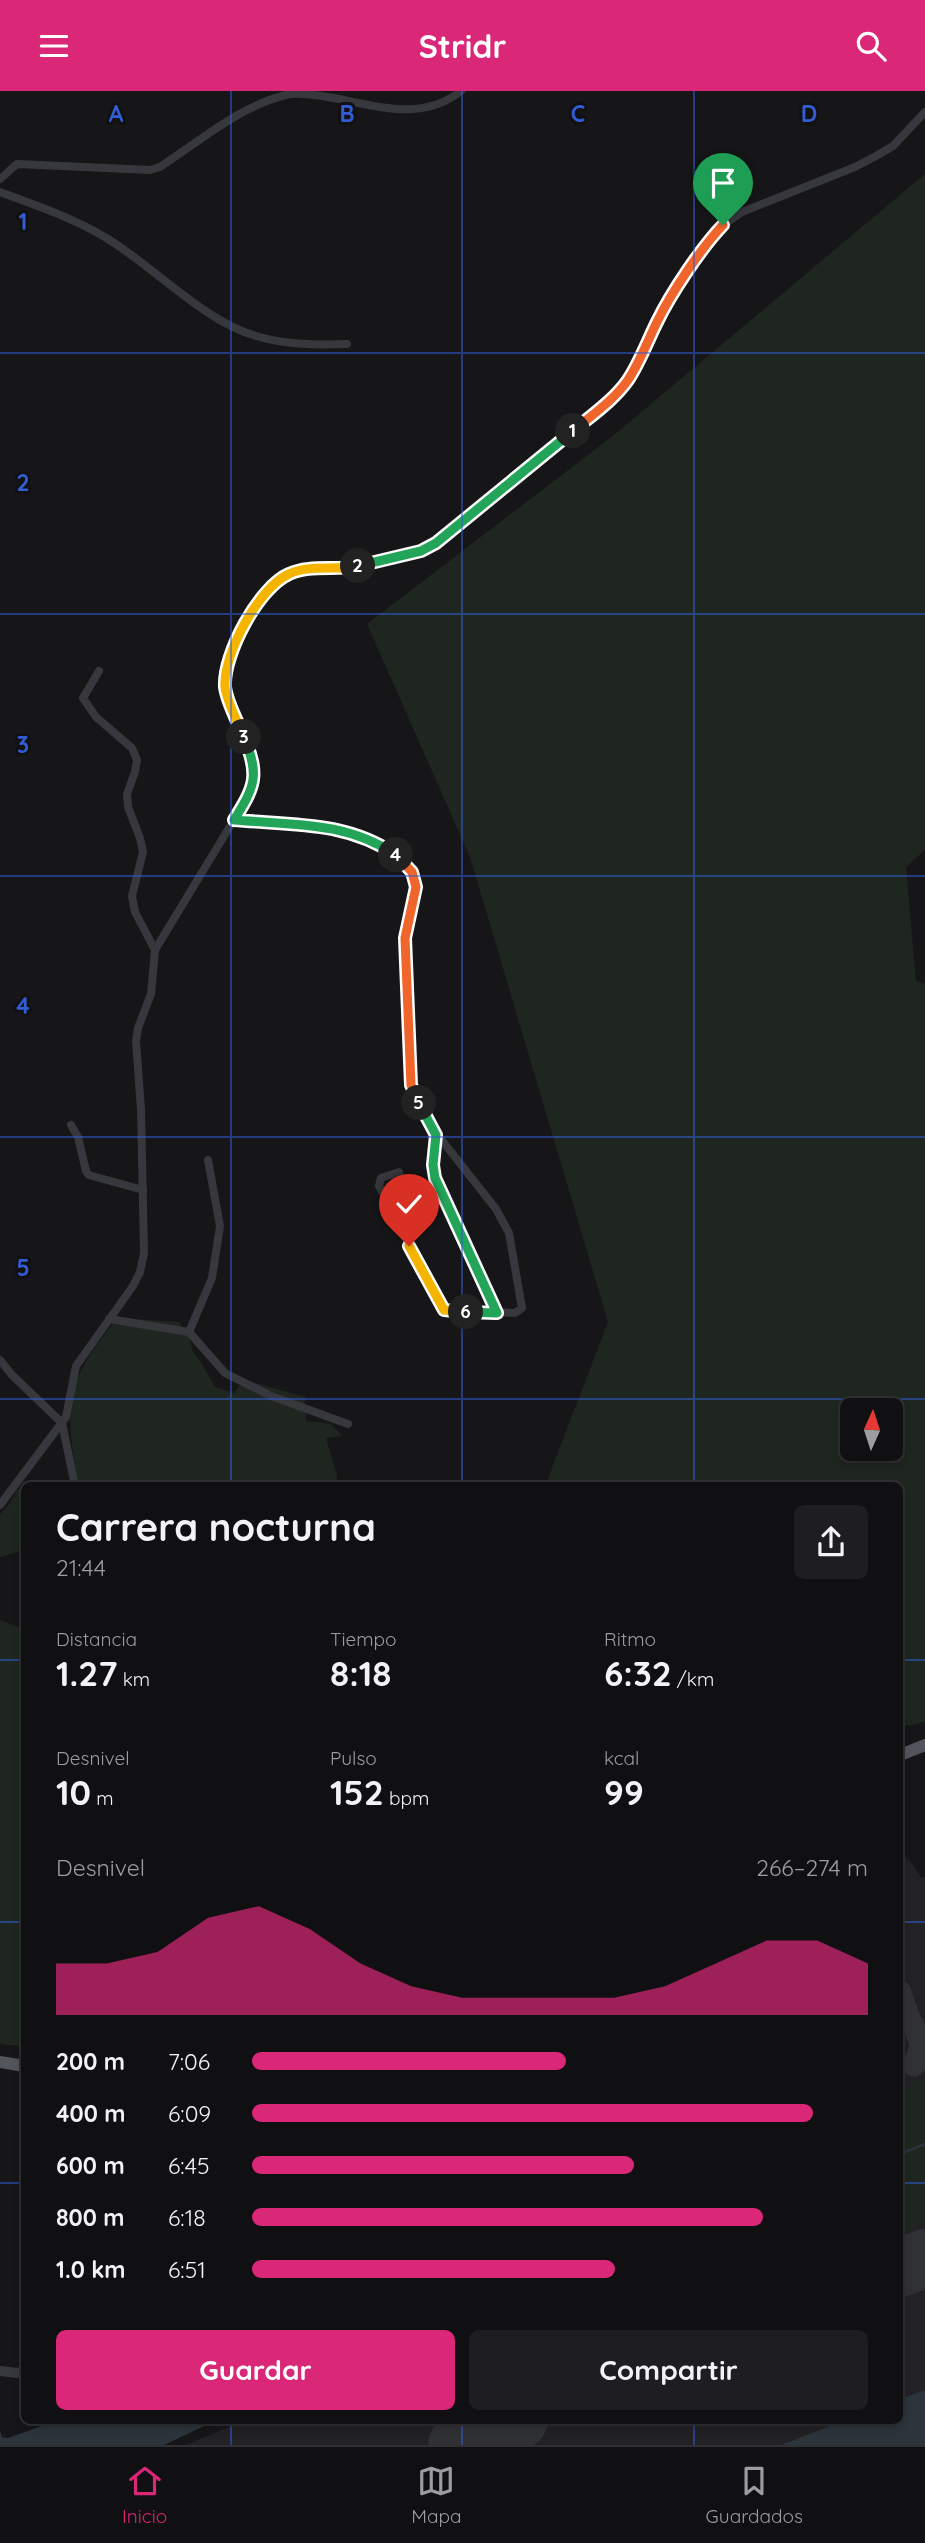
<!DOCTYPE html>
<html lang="es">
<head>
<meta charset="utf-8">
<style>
	body { margin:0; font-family:Quicksand,sans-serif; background:#1e1e20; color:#f1f3f6; height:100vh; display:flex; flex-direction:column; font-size:26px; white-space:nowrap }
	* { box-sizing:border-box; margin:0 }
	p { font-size:23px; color:#9c9d9f }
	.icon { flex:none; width:38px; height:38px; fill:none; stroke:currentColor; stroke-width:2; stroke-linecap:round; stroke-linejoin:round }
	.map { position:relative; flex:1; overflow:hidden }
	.sheet { position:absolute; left:21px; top:1391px; width:882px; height:942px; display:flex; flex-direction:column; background:#101012; border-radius:10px; box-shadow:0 4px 10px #0003,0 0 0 2px #303032 }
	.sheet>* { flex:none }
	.needle { width:46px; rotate:3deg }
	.buttons { position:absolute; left:840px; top:1307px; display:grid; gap:14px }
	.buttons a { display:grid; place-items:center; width:63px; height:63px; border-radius:10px; background:#101012; box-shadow:0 4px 10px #0003,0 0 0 2px #303032; font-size:35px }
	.pin { position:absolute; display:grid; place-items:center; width:60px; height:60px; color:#fff; margin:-72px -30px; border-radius:50% 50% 50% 0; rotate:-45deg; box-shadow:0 0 7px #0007 }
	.pin .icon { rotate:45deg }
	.km { position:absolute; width:35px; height:35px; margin:-18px; border-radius:50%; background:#222; color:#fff; font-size:19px; line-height:35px; text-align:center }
	.round { display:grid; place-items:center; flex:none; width:74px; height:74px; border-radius:10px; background:#1e1e20 }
	.summary { display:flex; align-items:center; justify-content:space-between; height:119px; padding:0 35px }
	h1 { font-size:38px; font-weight:700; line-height:52px }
	.metrics { display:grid; grid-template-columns:repeat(3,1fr); gap:10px; height:119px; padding:7px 35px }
	.metrics div { display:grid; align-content:center }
	.metrics b { font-size:35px; font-weight:700 }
	.metrics small { font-size:19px; font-weight:400 }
	.metrics p { font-size:19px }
	.chart { height:196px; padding:14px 35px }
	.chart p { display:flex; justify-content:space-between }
	.chart svg { width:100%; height:126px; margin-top:7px; fill:#db2777; opacity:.7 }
	.action { display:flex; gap:14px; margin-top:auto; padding:14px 35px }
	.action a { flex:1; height:80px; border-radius:10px; background:#db2777; color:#fff; font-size:28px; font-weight:700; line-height:80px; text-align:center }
	.action a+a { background:#1e1e20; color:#f1f3f6 }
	ul { padding:0 35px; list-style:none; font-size:23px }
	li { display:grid; grid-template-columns:112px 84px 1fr; align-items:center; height:52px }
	li i { height:18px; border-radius:9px; background:#db2777 }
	header { display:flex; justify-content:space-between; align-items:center; height:91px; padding:0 35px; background:#db2777; color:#fff; font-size:32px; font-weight:700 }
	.tab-bar { display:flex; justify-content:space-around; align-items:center; height:98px; border-top:2px solid #303032; background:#101012; font-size:19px; color:#9c9d9f }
	.tab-bar a { display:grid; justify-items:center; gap:4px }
	.tab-bar .active { color:#db2777 }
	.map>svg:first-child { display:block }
	.built { fill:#222225 }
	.green { fill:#1e261f; fill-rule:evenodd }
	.water { fill:#2c353c }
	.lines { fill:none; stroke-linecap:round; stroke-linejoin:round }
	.stream { stroke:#2c353c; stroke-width:2.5 }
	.taxiway { stroke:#303135; stroke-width:23 }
	.runway { stroke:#303135; stroke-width:58 }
	.minor { stroke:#37383d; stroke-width:8 }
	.tertiary { stroke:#37383d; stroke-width:10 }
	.primary { stroke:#53555c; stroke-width:12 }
	.split-1-casing { stroke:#fff; stroke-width:14 }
	.split-2-casing { stroke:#fff; stroke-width:14 }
	.split-3-casing { stroke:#fff; stroke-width:14 }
	.split-4-casing { stroke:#fff; stroke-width:14 }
	.split-5-casing { stroke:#fff; stroke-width:14 }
	.split-6-casing { stroke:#fff; stroke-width:14 }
	.split-7-casing { stroke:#fff; stroke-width:14 }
	.split-1 { stroke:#f0652b; stroke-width:9 }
	.split-2 { stroke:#22a559; stroke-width:9 }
	.split-3 { stroke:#f5b400; stroke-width:9 }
	.split-4 { stroke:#22a559; stroke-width:9 }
	.split-5 { stroke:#f0652b; stroke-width:9 }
	.split-6 { stroke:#22a559; stroke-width:9 }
	.split-7 { stroke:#f5b400; stroke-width:9 }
	.grid { fill:none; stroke:#325cd3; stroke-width:2; stroke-opacity:0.55 }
	.grid-label { font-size:23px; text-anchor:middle; font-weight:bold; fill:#325cd3; stroke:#111113; stroke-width:6; stroke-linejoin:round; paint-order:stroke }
</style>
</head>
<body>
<header><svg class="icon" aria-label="menu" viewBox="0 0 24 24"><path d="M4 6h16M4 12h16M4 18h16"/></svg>Stridr<svg class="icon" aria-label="search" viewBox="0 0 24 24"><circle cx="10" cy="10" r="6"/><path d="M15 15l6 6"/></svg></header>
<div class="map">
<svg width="925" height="2354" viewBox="0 0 925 2354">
	<rect width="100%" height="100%" fill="#161618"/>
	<g class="built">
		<polygon points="903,1763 914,1775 921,1787 925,1786 925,2299 900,2308 900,1765"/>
		<polygon points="245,2329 845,2329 781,2354 186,2354"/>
	</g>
	<g class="green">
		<path d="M925,83v676l-19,17 10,114 9,3v738l-25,5v-241h-355l63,-164 -138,-465 -103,-233 247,-189zM852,1320h39v38h-39z"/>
		<path d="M117,1227l62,4 11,18 3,12 9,12 13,23 19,6 10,-13 61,17 1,24 25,3 11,12 -16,2 11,37 -1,11h-259c-3,-34 -14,-77 1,-109 9,-21 25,-40 39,-59z"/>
		<polygon points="24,1396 24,1459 0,1466 0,1423 10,1412 17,1399"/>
		<polygon points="0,1529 24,1538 24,1956 0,1953"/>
		<polygon points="925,1988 925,2131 900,2142 900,1999"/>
	</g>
	<g class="water">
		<polygon points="925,2299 925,2354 781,2354 845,2329 900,2329 900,2308"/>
		<polygon points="59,2329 217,2329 164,2354 0,2354 0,2339 2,2346 8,2347"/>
	</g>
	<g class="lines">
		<polyline class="stream" points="900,2063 925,2053"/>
		<g class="taxiway">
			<path d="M900,1901c3,11 7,22 12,32 10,20 12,18 2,41"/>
			<polyline points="900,2174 911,2172"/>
		</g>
		<g class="runway">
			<polyline points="900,2177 925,2167"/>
			<polyline points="457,2354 519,2329"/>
		</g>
		<g class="minor">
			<path d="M0,88l17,-15 133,6 10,-3c40,-26 82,-63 130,-73 57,-3 120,38 171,-3"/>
			<path d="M0,101c37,14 74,26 108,47 47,29 96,82 148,97 30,9 60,9 91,8"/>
			<polyline points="99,580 83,607 96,626 132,657 137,669 135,681 127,703 128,716 140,747 143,761 132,805 135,821 155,859"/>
			<polyline points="234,729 335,737 364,745 395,763 412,781 416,796 405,847 411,994 429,1033 496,1118 509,1142 522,1217 515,1222 444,1219 379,1095 381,1087 399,1081"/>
			<polyline points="71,1034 78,1046 86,1080 89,1084 143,1099"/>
			<polyline points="436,1044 433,1074 435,1087 497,1221"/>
			<polyline points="109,1228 189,1241 225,1282 271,1305 348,1333"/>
			<polyline points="189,1241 212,1187 220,1135 208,1069"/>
			<polyline points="0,1269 12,1284 62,1332 75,1395"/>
			<polyline points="0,1414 66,1326 76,1275 133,1195 140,1181 144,1162 141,1018 136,950 138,937 151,903 155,859 252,699 252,670 225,598 228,567 247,527 274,494 288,483 304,479 353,476 421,460 436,452 604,314 626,291 638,273 658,229 709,148 723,134 742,121 855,76 876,65 893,55 925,21"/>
		</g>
		<polyline class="tertiary" points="0,2280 17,2282 24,2280"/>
		<g class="primary">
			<polyline points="900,1664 925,1654"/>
			<polyline points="0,1971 24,1975"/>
		</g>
	</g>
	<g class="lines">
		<defs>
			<path id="split-1" d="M573,340c19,-16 41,-31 55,-51 12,-18 19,-38 29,-58 14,-29 44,-74 66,-97"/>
			<polyline id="split-2" points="358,475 421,460 436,452 573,340"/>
			<path id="split-3" d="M244,646c-6,-15 -17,-34 -19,-50 -2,-33 34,-100 64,-113 21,-10 47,-3 69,-8"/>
			<path id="split-4" d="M244,646c16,39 11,49 -10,83 58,5 112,1 162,35"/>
			<polyline id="split-5" points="396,764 412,781 416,796 405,847 411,994 419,1012"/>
			<polyline id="split-6" points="419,1012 436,1044 433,1074 435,1087 497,1222 466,1221"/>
			<polyline id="split-7" points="409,1155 444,1219 466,1221"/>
		</defs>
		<use href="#split-1" class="split-1-casing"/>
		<use href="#split-2" class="split-2-casing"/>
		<use href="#split-3" class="split-3-casing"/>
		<use href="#split-4" class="split-4-casing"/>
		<use href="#split-5" class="split-5-casing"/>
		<use href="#split-6" class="split-6-casing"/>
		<use href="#split-7" class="split-7-casing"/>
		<use href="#split-1" class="split-1"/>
		<use href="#split-2" class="split-2"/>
		<use href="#split-3" class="split-3"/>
		<use href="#split-4" class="split-4"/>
		<use href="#split-5" class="split-5"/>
		<use href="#split-6" class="split-6"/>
		<use href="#split-7" class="split-7"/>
	</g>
	<path class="grid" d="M231,0v1395M462,0v1395M694,0v1395M0,262h925M0,523h925M0,785h925M0,1046h925M0,1308h925M0,1569h24M900,1569h25M0,1831h24M900,1831h25M0,2092h24M900,2092h25M231,2329v25M462,2329v25M694,2329v25"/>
	<g class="grid-label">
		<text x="116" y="31">A</text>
		<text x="347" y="31">B</text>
		<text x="578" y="31">C</text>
		<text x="809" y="31">D</text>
		<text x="23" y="139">1</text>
		<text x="23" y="400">2</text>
		<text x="23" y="662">3</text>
		<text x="23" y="923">4</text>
		<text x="23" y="1185">5</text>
	</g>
</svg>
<div class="buttons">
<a><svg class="needle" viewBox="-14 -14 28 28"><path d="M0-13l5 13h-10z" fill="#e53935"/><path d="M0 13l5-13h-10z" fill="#9c9d9f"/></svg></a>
</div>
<div class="pin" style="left:723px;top:134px;background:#1e9e55"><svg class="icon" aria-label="arrive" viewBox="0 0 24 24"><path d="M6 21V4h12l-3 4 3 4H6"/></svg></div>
<div class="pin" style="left:409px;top:1155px;background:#d93025"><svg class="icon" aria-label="check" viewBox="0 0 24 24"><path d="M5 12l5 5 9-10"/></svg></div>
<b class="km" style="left:573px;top:340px">1</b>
<b class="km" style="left:358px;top:475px">2</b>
<b class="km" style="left:244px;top:646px">3</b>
<b class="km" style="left:396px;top:764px">4</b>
<b class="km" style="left:419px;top:1012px">5</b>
<b class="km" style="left:466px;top:1221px">6</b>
<section class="sheet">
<div class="summary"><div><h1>Carrera nocturna</h1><p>21:44</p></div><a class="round"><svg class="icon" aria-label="share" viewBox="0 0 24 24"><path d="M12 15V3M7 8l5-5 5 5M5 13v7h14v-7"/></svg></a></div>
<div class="metrics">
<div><p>Distancia</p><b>1.27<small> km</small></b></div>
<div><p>Tiempo</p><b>8:18</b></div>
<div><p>Ritmo</p><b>6:32<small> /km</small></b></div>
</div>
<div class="metrics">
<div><p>Desnivel</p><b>10<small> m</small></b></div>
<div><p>Pulso</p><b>152<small> bpm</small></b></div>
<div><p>kcal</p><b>99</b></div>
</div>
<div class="chart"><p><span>Desnivel</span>266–274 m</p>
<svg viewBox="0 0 160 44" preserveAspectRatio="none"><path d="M0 44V26L10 26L20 22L30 10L40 6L50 14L60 26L70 34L80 38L90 38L100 38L110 38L120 34L130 26L140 18L150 18L160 26V44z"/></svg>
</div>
<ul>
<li><b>200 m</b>7:06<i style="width:51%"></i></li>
<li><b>400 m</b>6:09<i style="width:91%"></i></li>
<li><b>600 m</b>6:45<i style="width:62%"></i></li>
<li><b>800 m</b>6:18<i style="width:83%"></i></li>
<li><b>1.0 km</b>6:51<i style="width:59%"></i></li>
</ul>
<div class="action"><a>Guardar</a><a>Compartir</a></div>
</section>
</div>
<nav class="tab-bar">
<a class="active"><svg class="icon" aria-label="home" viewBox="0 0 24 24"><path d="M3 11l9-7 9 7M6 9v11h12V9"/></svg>Inicio</a>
<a><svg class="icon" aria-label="map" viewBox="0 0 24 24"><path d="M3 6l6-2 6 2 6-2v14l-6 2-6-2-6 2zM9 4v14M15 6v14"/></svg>Mapa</a>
<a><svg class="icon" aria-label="saved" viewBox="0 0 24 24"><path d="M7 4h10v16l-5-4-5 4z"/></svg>Guardados</a>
</nav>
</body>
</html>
